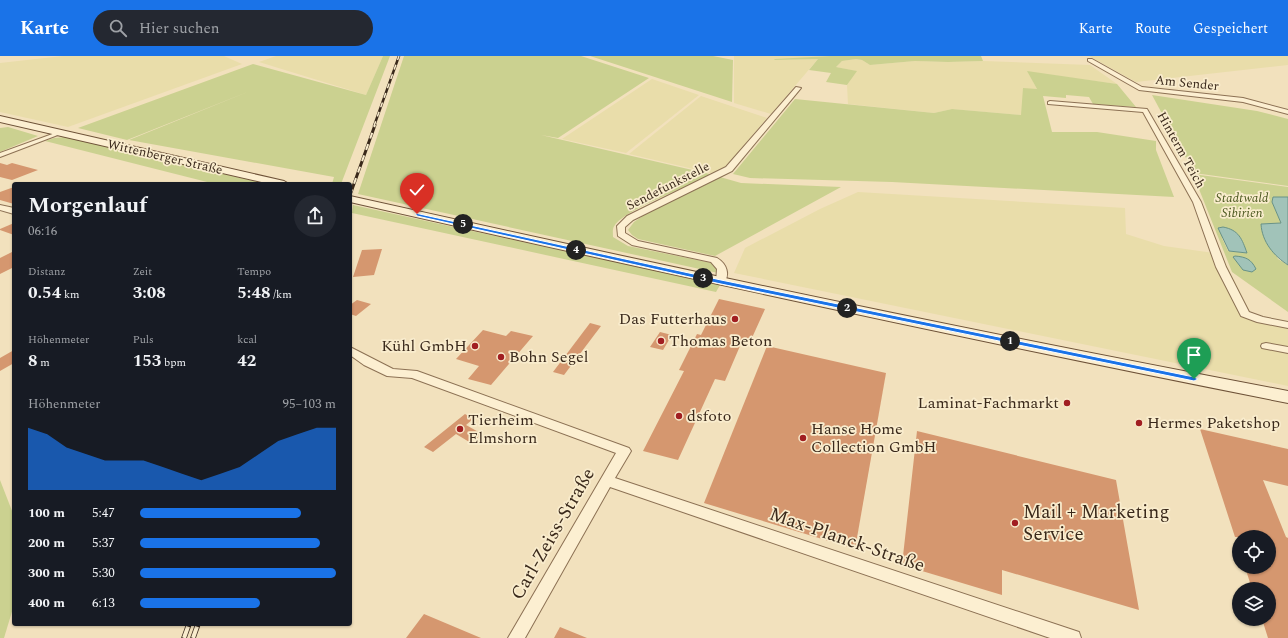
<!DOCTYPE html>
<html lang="de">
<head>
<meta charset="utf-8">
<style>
	body { margin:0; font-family:Spectral,serif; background:#242831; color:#f1f3f6; height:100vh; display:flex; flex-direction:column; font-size:15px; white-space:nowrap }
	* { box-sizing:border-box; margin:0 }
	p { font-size:13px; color:#9ea1a6 }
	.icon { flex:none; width:22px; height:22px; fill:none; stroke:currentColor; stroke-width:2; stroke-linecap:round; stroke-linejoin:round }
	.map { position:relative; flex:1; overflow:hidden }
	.panel { position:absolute; left:12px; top:126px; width:340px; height:444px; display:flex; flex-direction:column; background:#171b24; border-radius:4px; box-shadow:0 1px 3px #0004 }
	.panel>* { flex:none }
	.controls { position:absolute; left:1232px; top:474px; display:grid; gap:8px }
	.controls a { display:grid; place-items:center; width:44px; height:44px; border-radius:50%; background:#171b24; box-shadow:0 1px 3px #0004; font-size:20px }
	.pin { position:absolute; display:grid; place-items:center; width:34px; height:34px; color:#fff; margin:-41px -17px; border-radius:50% 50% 50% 0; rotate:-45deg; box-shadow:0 0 4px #0007 }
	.pin .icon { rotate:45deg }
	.km { position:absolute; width:20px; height:20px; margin:-10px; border-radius:50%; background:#222; color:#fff; font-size:11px; line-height:20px; text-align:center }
	.round { display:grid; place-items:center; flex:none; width:42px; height:42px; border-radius:21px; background:#242831 }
	.head { display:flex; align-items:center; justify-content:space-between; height:68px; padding:0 16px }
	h1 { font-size:22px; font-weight:700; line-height:30px }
	.figures { display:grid; grid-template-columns:repeat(3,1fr); gap:6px; height:68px; padding:4px 16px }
	.figures div { display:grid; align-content:center }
	.figures b { font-size:17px; font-weight:700 }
	.figures small { font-size:11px; font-weight:400 }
	.figures p { font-size:11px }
	.chart { height:112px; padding:8px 16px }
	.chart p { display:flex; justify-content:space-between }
	.chart svg { width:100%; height:72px; margin-top:4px; fill:#1a73e8; opacity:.7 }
	ul { padding:0 16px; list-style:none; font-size:13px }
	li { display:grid; grid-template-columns:64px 48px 1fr; align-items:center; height:30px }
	li i { height:10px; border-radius:5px; background:#1a73e8 }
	header { display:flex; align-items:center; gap:24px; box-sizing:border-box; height:56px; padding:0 20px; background:#1a73e8; color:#fff }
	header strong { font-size:19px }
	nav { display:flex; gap:22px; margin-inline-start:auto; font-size:14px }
	.search { width:280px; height:36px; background:#242831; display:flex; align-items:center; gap:10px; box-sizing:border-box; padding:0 14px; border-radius:22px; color:#9ea1a6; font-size:15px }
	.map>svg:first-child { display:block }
	.farmland { fill:#e9ddaa }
	.green { fill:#cbd190; fill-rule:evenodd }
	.water { fill:#a1c3b9; stroke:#689287 }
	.building { fill:#d5976f }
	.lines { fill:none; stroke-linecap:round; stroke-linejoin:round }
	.minor-casing { stroke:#8c7154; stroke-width:2 }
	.secondary-casing { stroke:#6e5238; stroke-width:2 }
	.minor { fill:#fcefd1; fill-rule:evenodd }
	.secondary { fill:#fcefd1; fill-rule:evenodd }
	.rail-far2-casing { stroke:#3a291b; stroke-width:2.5 }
	.rail-far1-casing { stroke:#3a291b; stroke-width:3 }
	.rail-casing { stroke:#3a291b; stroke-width:5.5 }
	.rail-far2 { stroke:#f9eccd; stroke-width:1.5; stroke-dasharray:5; stroke-linecap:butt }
	.rail-far1 { stroke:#f9eccd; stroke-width:2; stroke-dasharray:6; stroke-linecap:butt }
	.rail { stroke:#f9eccd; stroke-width:4; stroke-dasharray:12; stroke-linecap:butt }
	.route { fill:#1a73e8; stroke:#fff }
	.poi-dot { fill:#a11e21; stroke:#f9eccd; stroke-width:1.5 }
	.labels { text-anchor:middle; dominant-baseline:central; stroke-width:3.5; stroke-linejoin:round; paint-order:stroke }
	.far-street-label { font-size:13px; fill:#3a291b; stroke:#f9eccd }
	.far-park-label { font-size:13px; font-style:italic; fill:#4b581f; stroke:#f9eccd }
	.poi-label { font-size:16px; fill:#3a291b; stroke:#f9eccd; text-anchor:start }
	.near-poi-label { font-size:19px; fill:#3a291b; stroke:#f9eccd; text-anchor:start }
	.near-street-label { font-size:19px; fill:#3a291b; stroke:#f9eccd }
</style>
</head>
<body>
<header>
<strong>Karte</strong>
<div class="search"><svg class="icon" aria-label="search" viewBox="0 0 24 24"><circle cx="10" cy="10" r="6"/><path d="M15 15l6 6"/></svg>Hier suchen</div>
<nav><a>Karte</a><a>Route</a><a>Gespeichert</a></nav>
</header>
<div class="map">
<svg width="1288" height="582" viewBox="0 0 1288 582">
	<rect width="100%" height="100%" fill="#f2e1bd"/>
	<g class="farmland">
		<polygon points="63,0 224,0 242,8 68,71 0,56 0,7"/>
		<polygon points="276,0 383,0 366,39 259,6"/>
		<polygon points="734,0 830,0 775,4 818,3 771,58 734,47"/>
		<polygon points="1089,0 1288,0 1288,9 1136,26"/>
		<polygon points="856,3 862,4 870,9 915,5 948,6 983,5 1090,9 1117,28 1028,16 1037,33 1022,59 952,53 934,57 848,48 847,29 856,15 836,11 842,5"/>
		<polygon points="652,23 699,39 626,97 562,83"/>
		<polygon points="701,40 767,62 728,108 715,118 629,98"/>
		<polygon points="858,136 1125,152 1126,178 1164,190 1221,198 1255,266 1288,271 1288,330 734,217 745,192 820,153"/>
	</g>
	<g class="green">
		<polygon points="383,0 390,0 341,128 332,128 334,121 129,84 250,35 127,84 78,72 253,8 366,39"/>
		<path d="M404,0h177l68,22 -91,60 -17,-3 173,40c-21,9 -88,34 -99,50 -3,3 -2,8 -2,12l15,9 84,17 5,4 1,6 -360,-79z"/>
		<polygon points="590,0 713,0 733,4 732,46"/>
		<polygon points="830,0 981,0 983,5 948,6 915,5 870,9 862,4 856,3 842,5 836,11 857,15 847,29 826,26 831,17 809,14 818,3 774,4 775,3"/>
		<polygon points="1027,15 1117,28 1136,51 1093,48 1089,41 1066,39 1066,42 1043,40 1052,76 1097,76 1156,85 1156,94 1174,141 892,126 750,122 733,118 795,43 934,57 952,53 1021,59 1023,32 1037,33"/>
		<polygon points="1152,39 1257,55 1288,63 1288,130 1194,117"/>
		<polygon points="8,71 38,80 0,96 0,72"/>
		<polygon points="65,81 267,128 215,128 45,85 54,82"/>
		<path d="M1193,118l95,13v10h-15l-1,5 9,21 -20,1 17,35 10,6v47l-56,-40zM1222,182l20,2 4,13 -18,-2z"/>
		<polygon points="720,121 741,127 841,131 715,200 638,183 632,179 628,174 634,166 644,159"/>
		<polygon points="353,149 720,229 716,236 352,157"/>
		<polygon points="0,424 14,460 14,549 4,582 0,582"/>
	</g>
	<g class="water">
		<path d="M1273,141h15v68c-14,-9 -26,-23 -27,-41l20,-1 -9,-21z"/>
		<path d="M1223,171c16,3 19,12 24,26l-18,-2 -11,-23z"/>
		<path d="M1235,200c11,1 16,3 21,13l-4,3 -9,-2 -10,-13z"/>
	</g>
	<g class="building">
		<polygon points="0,107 7,109 12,107 38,114 12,124 0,121"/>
		<polygon points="14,131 14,148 0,144 0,136"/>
		<polygon points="14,167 14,179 0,174 0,173"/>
		<polygon points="382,193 374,219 353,221 362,194"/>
		<polygon points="14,195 14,211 0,218 0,202"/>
		<polygon points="719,243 765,253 751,284 743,283 725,325 715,323 678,404 643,395 684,315 679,314 697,278 701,279"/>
		<polygon points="357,244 371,248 356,260 350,258 350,249"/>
		<polygon points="590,267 601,270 564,319 553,316"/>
		<polygon points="483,274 506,280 511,275 533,280 491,329 468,323 479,310 456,303"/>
		<polygon points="660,276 672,279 663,294 650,291"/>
		<polygon points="767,290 886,317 855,493 704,447"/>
		<polygon points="14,294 14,307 0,315 0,302"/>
		<polygon points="465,358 473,363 466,369 482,378 471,387 456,378 433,396 424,391"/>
		<polygon points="1200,373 1288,393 1288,430 1263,424 1286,481 1288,482 1288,582 1268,582 1262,563 1269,563 1269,533 1252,533 1245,511 1269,511 1269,481 1235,481"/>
		<polygon points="917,375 1116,424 1139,554 1002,514 1002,539 902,509"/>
		<polygon points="424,558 481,582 406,582"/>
		<polygon points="560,571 587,582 554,582"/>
	</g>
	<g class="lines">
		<defs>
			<g id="minor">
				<polygon points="1088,3 1092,3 1142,31 1243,42 1288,54 1288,58 1243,46 1139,34 1088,5"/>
				<path d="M796,31l5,1 -69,83 -99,49 -8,7v6l13,8 79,17c10,6 13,16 7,26h-6l-2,-2 1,-13 -6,-7 -79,-17 -14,-9 -1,-10 10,-10 99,-49z"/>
				<polygon points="1050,45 1147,53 1201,146 1226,211 1249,256 1263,261 1288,266 1288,272 1257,266 1241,260 1240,258 1216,211 1193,146 1143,56 1048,48 1048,46"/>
				<polygon points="58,76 63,77 0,101 0,97"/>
				<polygon points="0,149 14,152 14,158 0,154"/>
				<polygon points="1266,287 1288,291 1288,297 1262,292 1261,290 1262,288"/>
				<polygon points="350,291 393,313 417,315 629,392 631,395 615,422 1073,574 1079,576 1081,582 1050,582 610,431 525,582 508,582 616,397 412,322 387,320 364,309 350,299"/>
			</g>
			<g id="secondary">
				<polygon points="0,60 284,125 289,128 270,128 0,66"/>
				<path d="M350,140c312,70 624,136 938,195v12c-314,-62 -626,-130 -938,-201z"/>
			</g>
		</defs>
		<use href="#minor" class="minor-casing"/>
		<use href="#secondary" class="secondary-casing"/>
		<use href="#minor" class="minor"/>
		<use href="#secondary" class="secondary"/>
		<defs>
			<polyline id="rail-far2" points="374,70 399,0"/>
			<polyline id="rail-far1" points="350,139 375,69"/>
			<g id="rail">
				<polyline points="184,582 189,568"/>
				<polyline points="193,582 198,568"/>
			</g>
		</defs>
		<use href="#rail-far2" class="rail-far2-casing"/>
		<use href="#rail-far1" class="rail-far1-casing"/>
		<use href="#rail" class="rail-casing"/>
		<use href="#rail-far2" class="rail-far2"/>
		<use href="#rail-far1" class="rail-far1"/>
		<use href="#rail" class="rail"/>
	</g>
	<polygon class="route" points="415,157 721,224 1194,321 1198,323 1194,325 721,228 417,160"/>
	<g class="poi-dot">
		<circle cx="735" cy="263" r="4"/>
		<circle cx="661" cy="285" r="4"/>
		<circle cx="475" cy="290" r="4"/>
		<circle cx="501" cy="301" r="4"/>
		<circle cx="1067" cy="347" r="4"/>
		<circle cx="679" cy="360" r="4"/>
		<circle cx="1139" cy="367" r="4"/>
		<circle cx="460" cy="373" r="4"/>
		<circle cx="803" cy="382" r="4"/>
		<circle cx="1015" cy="467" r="4"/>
	</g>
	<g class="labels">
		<g class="far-street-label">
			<text transform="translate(1187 27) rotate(6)">Am Sender</text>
			<text transform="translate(1181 94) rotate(61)">Hinterm Teich</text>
			<text transform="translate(165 101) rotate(13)">Wittenberger Straße</text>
			<text transform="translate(668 130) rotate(-27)">Sendefunkstelle</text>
		</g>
		<g class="far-park-label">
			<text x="1242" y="142">Stadtwald<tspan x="1242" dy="15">Sibirien</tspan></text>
		</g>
		<g class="poi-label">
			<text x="727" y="263" text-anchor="end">Das Futterhaus</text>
			<text x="669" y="285">Thomas Beton</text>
			<text x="467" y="290" text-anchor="end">Kühl GmbH</text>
			<text x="509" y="301">Bohn Segel</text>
			<text x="1059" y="347" text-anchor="end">Laminat-Fachmarkt</text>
			<text x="687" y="360">dsfoto</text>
			<text x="468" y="364">Tierheim<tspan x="468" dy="18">Elmshorn</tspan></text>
			<text x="1147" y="367">Hermes Paketshop</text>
			<text x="811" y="373">Hanse Home<tspan x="811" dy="18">Collection GmbH</tspan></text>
		</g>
		<g class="near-poi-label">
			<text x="1023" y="456">Mail + Marketing<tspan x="1023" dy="22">Service</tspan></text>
		</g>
		<g class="near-street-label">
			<text transform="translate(553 478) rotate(-60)">Carl-Zeiss-Straße</text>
			<text transform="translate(847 484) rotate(19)">Max-Planck-Straße</text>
		</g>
	</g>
</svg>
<div class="controls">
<a><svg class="icon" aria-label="locate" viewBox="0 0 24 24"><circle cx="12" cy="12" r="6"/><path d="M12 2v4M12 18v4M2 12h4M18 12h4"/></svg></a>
<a><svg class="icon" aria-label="layers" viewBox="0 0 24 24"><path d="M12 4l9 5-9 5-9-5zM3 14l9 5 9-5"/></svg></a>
</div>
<div class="pin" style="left:1194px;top:323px;background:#1e9e55"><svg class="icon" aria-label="arrive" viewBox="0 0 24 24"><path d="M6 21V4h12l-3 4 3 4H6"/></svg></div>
<div class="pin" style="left:417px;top:158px;background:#d93025"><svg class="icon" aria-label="check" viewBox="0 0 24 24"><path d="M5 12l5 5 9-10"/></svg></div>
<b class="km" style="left:1010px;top:285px">1</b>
<b class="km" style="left:847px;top:252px">2</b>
<b class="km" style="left:703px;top:222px">3</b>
<b class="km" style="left:576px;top:194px">4</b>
<b class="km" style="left:463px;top:168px">5</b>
<section class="panel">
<div class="head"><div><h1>Morgenlauf</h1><p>06:16</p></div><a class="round"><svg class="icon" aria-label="share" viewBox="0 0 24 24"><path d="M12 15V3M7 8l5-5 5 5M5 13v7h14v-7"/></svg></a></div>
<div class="figures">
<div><p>Distanz</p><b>0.54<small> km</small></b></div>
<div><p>Zeit</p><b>3:08</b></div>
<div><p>Tempo</p><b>5:48<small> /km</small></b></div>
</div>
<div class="figures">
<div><p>Höhenmeter</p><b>8<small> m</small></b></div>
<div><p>Puls</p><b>153<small> bpm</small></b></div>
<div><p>kcal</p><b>42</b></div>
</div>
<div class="chart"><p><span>Höhenmeter</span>95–103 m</p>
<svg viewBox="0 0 160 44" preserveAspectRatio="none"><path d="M0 44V6L10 10L20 18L30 22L40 26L50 26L60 26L70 30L80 34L90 38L100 34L110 30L120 22L130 14L140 10L150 6L160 6V44z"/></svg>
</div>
<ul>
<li><b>100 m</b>5:47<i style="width:82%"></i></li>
<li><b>200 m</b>5:37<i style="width:92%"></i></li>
<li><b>300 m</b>5:30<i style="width:100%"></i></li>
<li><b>400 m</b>6:13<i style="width:61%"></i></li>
</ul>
</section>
</div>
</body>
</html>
